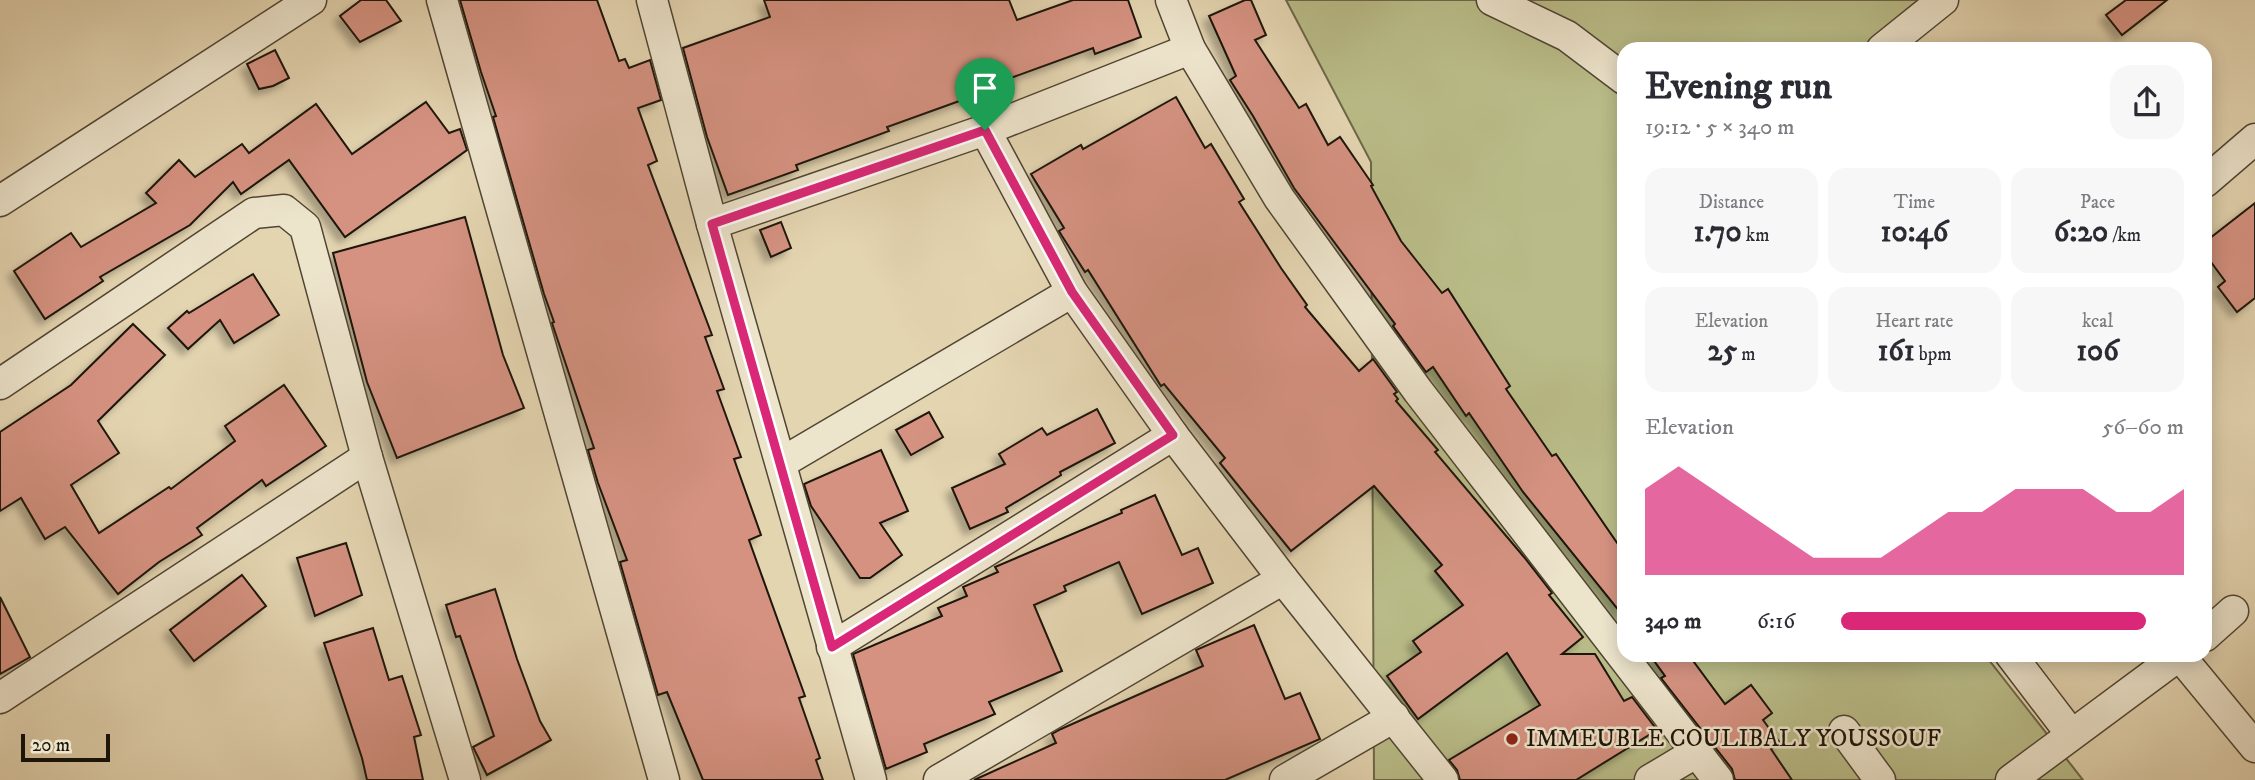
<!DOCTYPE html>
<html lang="en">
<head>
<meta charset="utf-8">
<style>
	body { margin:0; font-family:"IM FELL DW Pica",serif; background:#f7f7f7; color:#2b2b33; height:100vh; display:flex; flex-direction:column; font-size:26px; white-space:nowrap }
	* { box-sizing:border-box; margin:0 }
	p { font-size:23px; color:#7c7c81 }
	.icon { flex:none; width:38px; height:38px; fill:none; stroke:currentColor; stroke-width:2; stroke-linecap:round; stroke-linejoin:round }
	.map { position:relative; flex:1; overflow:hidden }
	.side { position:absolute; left:1617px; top:42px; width:595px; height:620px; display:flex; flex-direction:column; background:#fff; border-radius:21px; box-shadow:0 4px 18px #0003 }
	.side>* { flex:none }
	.scale { position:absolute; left:21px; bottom:18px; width:89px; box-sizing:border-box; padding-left:7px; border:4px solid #1e1509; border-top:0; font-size:19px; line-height:24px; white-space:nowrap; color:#1e1509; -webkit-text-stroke:5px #ede4cc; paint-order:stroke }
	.pin { position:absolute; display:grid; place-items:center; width:60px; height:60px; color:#fff; margin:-72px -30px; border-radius:50% 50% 50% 0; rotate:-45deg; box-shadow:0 0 7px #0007 }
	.pin .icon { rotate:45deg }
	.round { display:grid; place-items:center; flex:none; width:74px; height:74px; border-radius:21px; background:#f7f7f7 }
	.overview { display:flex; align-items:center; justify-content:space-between; height:119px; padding:0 28px }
	h1 { font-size:38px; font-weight:700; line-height:52px }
	.metrics { display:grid; grid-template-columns:repeat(3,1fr); gap:10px; height:119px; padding:7px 28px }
	.metrics div { display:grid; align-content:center; border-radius:18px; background:#f7f7f7; text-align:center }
	.metrics b { font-size:30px; font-weight:700 }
	.metrics small { font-size:19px; font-weight:400 }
	.metrics p { font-size:19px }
	.chart { height:196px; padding:14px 28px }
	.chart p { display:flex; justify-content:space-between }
	.chart svg { width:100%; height:126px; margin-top:7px; fill:#db2777; opacity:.7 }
	ul { padding:0 28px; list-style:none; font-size:23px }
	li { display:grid; grid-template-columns:112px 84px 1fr; align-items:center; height:52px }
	li i { height:18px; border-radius:9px; background:#db2777 }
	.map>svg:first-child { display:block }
	.green { fill:#b9bc88; stroke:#6c6848; stroke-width:2 }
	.building { fill:#d59281; stroke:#1e1509; stroke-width:2; filter:url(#shadow) }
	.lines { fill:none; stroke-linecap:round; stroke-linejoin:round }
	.street-casing { stroke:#504533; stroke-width:33 }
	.street { stroke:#ede4cc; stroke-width:30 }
	.route-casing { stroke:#fff; stroke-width:14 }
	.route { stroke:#db2777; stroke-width:9 }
	.poi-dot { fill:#8f2418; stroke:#ede4cc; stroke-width:2.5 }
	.labels { text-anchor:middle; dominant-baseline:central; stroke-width:5; stroke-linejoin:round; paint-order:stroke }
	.poi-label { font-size:24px; fill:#1e1509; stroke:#ede4cc; text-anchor:start }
</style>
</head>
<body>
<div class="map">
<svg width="2255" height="780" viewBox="0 0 2255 780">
	<defs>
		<filter id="shadow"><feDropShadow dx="-6" dy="6" stdDeviation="3.5" flood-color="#0004"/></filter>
	</defs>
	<rect width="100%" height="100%" fill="#e4d5b1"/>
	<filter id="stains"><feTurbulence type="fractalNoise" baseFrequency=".00286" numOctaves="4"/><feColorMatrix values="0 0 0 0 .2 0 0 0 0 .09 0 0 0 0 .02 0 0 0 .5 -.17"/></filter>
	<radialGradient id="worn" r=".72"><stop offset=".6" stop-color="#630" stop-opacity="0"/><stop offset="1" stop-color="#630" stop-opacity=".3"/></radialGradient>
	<polygon class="green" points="1286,0 1928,0 1864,49 1624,49 1624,654 1985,655 2083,780 1374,780 1371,162"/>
	<g class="building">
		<polygon points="361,0 386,0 401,21 360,42 340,16"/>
		<polygon points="460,0 597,0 619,61 625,59 629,68 650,60 661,100 638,108 657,161 648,165 712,335 705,337 724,389 717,391 741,457 734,459 761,535 749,540 805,696 799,698 820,758 816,760 823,780 703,780 667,692 658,695 620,562 627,560 598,483 588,450 594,448 552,323 554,322 544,294 493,117 496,116 481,72"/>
		<polygon points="764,0 1009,0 1017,20 1073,0 1128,0 1141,37 1095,54 1093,48 986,87 987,91 887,127 889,131 796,165 798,170 728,195 707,137 683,48 770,17"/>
		<polygon points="1245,0 1251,0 1266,35 1255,40 1299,108 1306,104 1328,145 1340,137 1373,185 1371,186 1401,241 1442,293 1448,289 1510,386 1506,389 1552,456 1556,454 1624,553 1624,617 1523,492 1469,413 1466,416 1433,367 1426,372 1393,326 1395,324 1294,188 1253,116 1230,80 1236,76 1209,16"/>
		<polygon points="2126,0 2167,0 2122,35 2106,15"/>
		<polygon points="275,50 289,78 273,86 259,89 247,64"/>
		<polygon points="1176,97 1205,148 1211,144 1244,199 1239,202 1281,268 1307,305 1305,307 1359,371 1373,359 1397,392 1394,394 1398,399 1396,401 1438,450 1435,452 1524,557 1552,593 1549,595 1583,637 1562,654 1595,654 1624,701 1632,697 1657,730 1576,780 1460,780 1457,770 1449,760 1540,705 1507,653 1418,719 1387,676 1421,652 1413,641 1463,605 1435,571 1442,565 1374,486 1291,551 1220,463 1225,458 1164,384 1161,386 1088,270 1085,272 1062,236 1059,231 1064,228 1031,174 1081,145 1083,149"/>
		<polygon points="426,102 449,133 460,129 467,150 345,237 289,160 241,194 233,182 190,225 100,277 103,281 45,319 14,271 71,233 81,247 156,203 146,193 179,160 195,177 242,144 249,153 316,104 352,154"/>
		<polygon points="2255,203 2255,298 2237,312 2218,287 2225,281 2205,254 2205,242"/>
		<polygon points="465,217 503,355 524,408 397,458 367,382 333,253"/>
		<polygon points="781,222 791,248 771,257 760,230"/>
		<polygon points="253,274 279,315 234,343 220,320 188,349 168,328 187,311 189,313"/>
		<polygon points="133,324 165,355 98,421 119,453 71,485 99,533 169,487 171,489 235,441 225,426 284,385 326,446 266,486 262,480 197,528 202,535 159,562 118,594 65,527 45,539 21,498 0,511 0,432 71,385"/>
		<polygon points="1097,409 1115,443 1060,472 1061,475 1006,508 1008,512 970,529 952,488 1005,464 999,454 1042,428 1047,435"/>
		<polygon points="929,412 943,437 911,455 896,430"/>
		<polygon points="881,450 908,511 880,523 902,555 870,578 860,578 811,506 804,484"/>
		<polygon points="1155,495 1182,555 1198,548 1213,583 1142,614 1119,562 1064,586 1066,591 1034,605 1062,671 989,702 995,714 924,744 927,752 886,769 853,654 942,616 938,608 967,596 963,587 998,572 995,567 1122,513 1121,510"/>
		<polygon points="346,543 362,595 315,616 297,558"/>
		<polygon points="242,575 266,606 194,661 170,630"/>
		<polygon points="495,589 517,659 540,721 551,740 487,775 473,747 494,736 460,636 456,637 446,605"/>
		<polygon points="0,597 30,657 0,674"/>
		<polygon points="1254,625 1285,699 1300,693 1320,739 1225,780 974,780 1056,743 1052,734 1061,729 1203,666 1196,650"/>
		<polygon points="373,628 389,680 402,676 421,735 414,737 423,780 367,780 362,758 324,643"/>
		<polygon points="1649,654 1688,654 1725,704 1751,685 1772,713 1763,720 1780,743 1771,749 1792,780 1735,780 1732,769 1661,678 1665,676"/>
	</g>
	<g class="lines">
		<defs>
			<g id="street">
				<polyline points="442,0 664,780"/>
				<polyline points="652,0 712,224 871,780"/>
				<polyline points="1171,0 1190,49 1279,198 1418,391 1718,780"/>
				<polyline points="1492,0 1567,36 1624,79"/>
				<polyline points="1882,49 1943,0"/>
				<polyline points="985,130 1072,292 1173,435 1283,579 1443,780"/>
				<polyline points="2205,182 2255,139"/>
				<polyline points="0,201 311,0"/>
				<polyline points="712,224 985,130 1190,49"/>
				<polyline points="0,384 254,213 284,210 305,227 367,457 465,780"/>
				<polyline points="781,463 1072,292"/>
				<polyline points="2205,636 2233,611"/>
				<polyline points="832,647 1173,435"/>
				<polyline points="2010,654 2071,734"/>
				<polyline points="2180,656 2255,747"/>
				<polyline points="0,698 367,457"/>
				<polyline points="1844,731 1880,780"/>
				<polyline points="939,780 1283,579"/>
				<polyline points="1285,780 1394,717"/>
				<polyline points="1650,780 1697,752"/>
				<polyline points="2011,780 2181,654"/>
			</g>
		</defs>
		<use href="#street" class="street-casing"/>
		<use href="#street" class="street"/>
	</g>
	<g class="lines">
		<defs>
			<polygon id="route" points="985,130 1072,292 1173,435 832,647 712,224"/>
		</defs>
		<use href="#route" class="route-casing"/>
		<use href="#route" class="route"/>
	</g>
	<circle class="poi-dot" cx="1512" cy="739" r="7"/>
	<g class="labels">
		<g class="poi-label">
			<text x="1526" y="739">IMMEUBLE COULIBALY YOUSSOUF</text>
		</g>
	</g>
	<rect width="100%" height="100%" filter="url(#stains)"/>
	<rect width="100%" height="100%" fill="url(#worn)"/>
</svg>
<div class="scale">20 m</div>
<div class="pin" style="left:985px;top:130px;background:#1e9e55"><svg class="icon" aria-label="arrive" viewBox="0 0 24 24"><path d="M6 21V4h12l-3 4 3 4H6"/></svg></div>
<section class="side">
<div class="overview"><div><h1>Evening run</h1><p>19:12 · 5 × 340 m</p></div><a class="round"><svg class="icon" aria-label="share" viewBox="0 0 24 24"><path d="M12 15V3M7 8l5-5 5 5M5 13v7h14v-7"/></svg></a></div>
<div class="metrics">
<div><p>Distance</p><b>1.70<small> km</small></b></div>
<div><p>Time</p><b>10:46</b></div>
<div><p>Pace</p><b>6:20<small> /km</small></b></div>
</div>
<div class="metrics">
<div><p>Elevation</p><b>25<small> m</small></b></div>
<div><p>Heart rate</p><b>161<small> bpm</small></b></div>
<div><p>kcal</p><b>106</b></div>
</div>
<div class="chart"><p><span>Elevation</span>56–60 m</p>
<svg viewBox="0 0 160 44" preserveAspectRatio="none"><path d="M0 44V14L10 6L20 14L30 22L40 30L50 38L60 38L70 38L80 30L90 22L100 22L110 14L120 14L130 14L140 22L150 22L160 14V44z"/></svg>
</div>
<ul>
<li><b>340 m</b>6:16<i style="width:89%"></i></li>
</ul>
</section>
</div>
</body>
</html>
